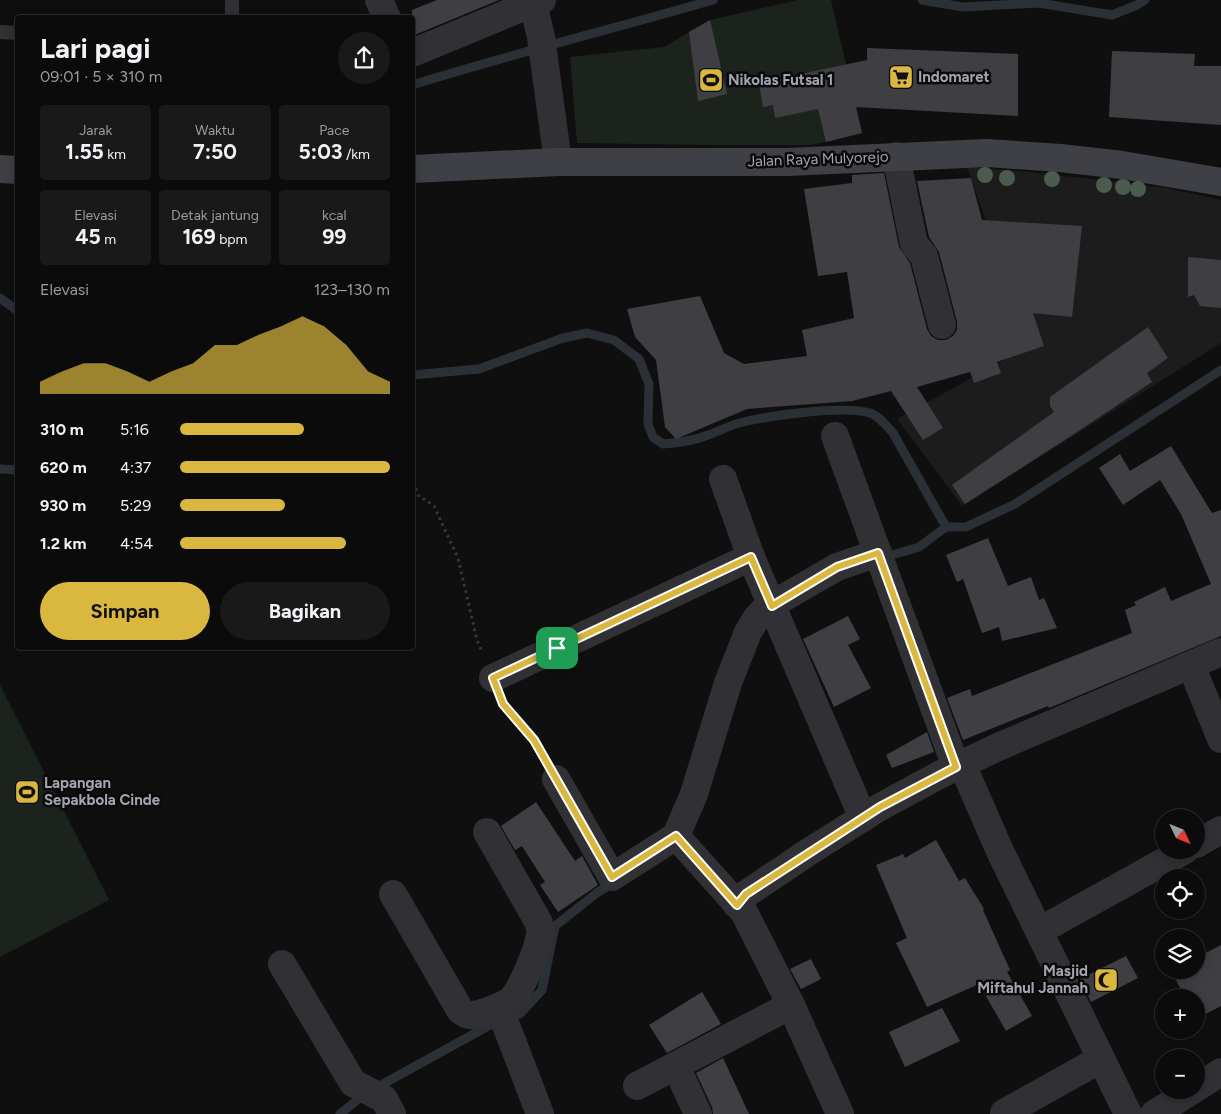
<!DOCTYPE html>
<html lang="id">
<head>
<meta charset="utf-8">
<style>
	body { margin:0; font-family:Figtree,sans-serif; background:#1a191a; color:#f1f3f6; height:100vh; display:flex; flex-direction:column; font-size:19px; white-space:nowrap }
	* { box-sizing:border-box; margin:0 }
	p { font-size:16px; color:#9a9b9d }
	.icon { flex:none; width:28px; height:28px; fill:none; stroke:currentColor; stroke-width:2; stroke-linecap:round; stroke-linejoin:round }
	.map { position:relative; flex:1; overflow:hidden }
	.details { position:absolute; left:15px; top:15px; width:400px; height:635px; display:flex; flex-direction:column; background:#0c0b0c; border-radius:5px; box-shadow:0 2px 12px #0003,0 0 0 1px #2c2b2d }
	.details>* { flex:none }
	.needle { width:32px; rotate:133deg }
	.tools { position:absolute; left:1155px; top:809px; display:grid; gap:10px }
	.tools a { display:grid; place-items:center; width:50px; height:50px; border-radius:50%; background:#0c0b0c; box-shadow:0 2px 12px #0003,0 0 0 1px #2c2b2d; font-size:25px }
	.pin { position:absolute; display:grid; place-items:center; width:42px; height:42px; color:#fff; margin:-21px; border-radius:10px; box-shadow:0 2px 8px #0006 }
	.round { display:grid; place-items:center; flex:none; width:52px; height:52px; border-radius:26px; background:#1a191a }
	.summary { display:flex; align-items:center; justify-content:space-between; height:85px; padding:0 25px }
	h1 { font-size:28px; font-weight:700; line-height:38px }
	.figures { display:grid; grid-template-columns:repeat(3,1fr); gap:8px; height:85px; padding:5px 25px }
	.figures div { display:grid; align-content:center; border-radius:5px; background:#1a191a; text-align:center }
	.figures b { font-size:21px; font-weight:700 }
	.figures small { font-size:14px; font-weight:400 }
	.figures p { font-size:14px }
	.chart { height:140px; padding:10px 25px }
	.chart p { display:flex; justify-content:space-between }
	.chart svg { width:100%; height:90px; margin-top:5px; fill:#dab73e; opacity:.7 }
	.button { display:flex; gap:10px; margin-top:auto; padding:10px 25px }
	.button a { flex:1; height:58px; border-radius:30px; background:#dab73e; color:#111; font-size:20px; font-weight:700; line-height:58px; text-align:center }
	.button a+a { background:#1a191a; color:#f1f3f6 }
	ul { padding:0 25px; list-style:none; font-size:16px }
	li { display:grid; grid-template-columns:80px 60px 1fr; align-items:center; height:38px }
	li i { height:12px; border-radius:6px; background:#dab73e }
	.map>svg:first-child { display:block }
	.built { fill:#1c1c1d }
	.green { fill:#1c231d }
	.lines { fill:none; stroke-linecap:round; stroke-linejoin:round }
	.stream { stroke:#2b3037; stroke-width:9 }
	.building { fill:#3f3f43 }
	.path { stroke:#37383c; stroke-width:3; stroke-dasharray:2.5 4; stroke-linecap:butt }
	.service { stroke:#313135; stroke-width:14 }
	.minor { stroke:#313135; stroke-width:28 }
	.secondary { stroke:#3f4045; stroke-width:28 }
	.tree { fill:#4b5b4e }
	.route-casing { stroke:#fff; stroke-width:10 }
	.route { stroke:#dab73e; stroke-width:6 }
	.labels { text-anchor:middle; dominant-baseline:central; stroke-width:5; stroke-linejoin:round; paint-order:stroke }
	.poi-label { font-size:15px; font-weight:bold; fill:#a2a5b0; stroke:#0b0a0b; text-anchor:start }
	.street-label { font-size:15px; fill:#a2a5b0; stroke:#0b0a0b }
</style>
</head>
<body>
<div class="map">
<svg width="1221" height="1114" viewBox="0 0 1221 1114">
	<rect width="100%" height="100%" fill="#100f10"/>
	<polygon class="built" points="967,167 1031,172 1167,188 1221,200 1221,343 962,506 897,419 1030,346"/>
	<g class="green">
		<polygon points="798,0 831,0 862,133 812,145 712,145 577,143 570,57 664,47 710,20"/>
		<polygon points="0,685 109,900 0,957"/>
	</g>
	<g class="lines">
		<g class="stream">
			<polyline points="922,0 963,7 1039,3 1112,15 1137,5 1145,0"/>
			<path d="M412,85c100,-31 201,-56 301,-85"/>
			<polyline points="0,298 18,311"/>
			<path d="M412,375l67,-6 84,-31 24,-5 27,7 25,19 10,25 -1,40 5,13 10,7c15,-1 30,-3 45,-9 9,-3 18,-8 28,-11 28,-8 107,-19 134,-11 9,3 16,12 23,20l53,94"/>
			<polyline points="0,469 18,470"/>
			<polyline points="882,558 919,547 946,527 966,527 1015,504 1221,370"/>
			<polyline points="520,1014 542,990 555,926 598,892 614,883"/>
			<polyline points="383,1084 490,1025"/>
			<polyline points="340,1114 361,1097"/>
		</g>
	</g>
	<g class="building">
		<polygon points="437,0 499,0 412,36 412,10"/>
		<polygon points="710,20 727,94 698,101 689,32"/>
		<polygon points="867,48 1018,54 1018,116 856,107 862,133 826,142 818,109 775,118 773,105 763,107 759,83 867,60"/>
		<polygon points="1112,51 1195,54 1194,66 1221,66 1221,125 1109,117"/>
		<polygon points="884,173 899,247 910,263 927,329 931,336 938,340 946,340 953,336 957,330 957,322 939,252 929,237 917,181 971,178 982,220 1082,226 1072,317 1033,313 1044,346 997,362 1001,373 974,383 970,372 917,387 943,428 923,440 891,391 852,401 747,409 676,439 665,427 656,360 635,337 627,309 700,296 724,353 744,364 807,356 802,330 854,318 847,272 818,276 804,189 852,183 852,175"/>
		<polygon points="1188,257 1221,260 1221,308 1200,306 1194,295 1188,297"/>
		<polygon points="1148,327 1168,358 1147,373 1152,382 1071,436 965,504 952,485 1054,412 1050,406 1050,397"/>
		<polygon points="1171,446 1212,513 1221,510 1221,636 1049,708 1048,706 963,740 947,698 970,689 972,696 1132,633 1125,610 1136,605 1134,602 1165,587 1171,601 1211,584 1181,514 1160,480 1123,505 1099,468 1120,454 1130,471"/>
		<polygon points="988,538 1008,586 1031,577 1039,600 1044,598 1057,628 1002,641 999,627 982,633 963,579 957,582 946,555"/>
		<polygon points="848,616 860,639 848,645 871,688 834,707 803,639"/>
		<polygon points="927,732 934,752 892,768 886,755"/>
		<polygon points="536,802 575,861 582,856 598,885 558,912 540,885 545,882 522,846 515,850 501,826"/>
		<polygon points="936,840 959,881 965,878 984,909 983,910 1010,970 1007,972 1032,1016 1006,1031 979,984 927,1007 896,943 907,938 876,865 903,854 905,858"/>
		<polygon points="1221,945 1221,1006 1196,1019 1196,998 1185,998 1171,970 1196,970 1196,958"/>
		<polygon points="1126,956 1138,978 1091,1002 1080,979"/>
		<polygon points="811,959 821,979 801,989 790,969"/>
		<polygon points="702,992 721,1024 667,1053 649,1025"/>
		<polygon points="942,1008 960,1041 905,1067 889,1032"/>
		<polygon points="723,1058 749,1114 713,1114 712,1107 696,1073"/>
	</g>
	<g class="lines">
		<g class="path">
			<polyline points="412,476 418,495 434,506 458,558 477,640 482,652"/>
			<polyline points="503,704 534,740 542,755"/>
		</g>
		<g class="service">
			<polyline points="232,0 232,18"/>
			<polyline points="0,32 18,33"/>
		</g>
		<g class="minor">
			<polyline points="379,0 387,18"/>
			<polyline points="542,0 533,3 541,37 558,162"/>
			<polyline points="412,53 533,3 532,0"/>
			<polyline points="896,156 914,244 924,256 942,325"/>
			<polyline points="835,436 956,767"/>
			<polyline points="723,479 751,557 863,818"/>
			<polyline points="1191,665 1221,739"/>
			<polyline points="493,678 751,557"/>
			<polyline points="962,764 999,849 1128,1114"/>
			<polyline points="556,779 612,877 676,836 694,794 728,683 748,632 756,619 766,608 837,567 878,553"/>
			<polyline points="676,836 744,912 791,1005 840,1114"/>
			<polyline points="1196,844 1221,830"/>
			<path d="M393,894l67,116c9,8 14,5 25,2 8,-3 17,-6 25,-11 11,-9 28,-52 30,-67 1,-4 -1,-7 -1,-11l-52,-91"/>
			<polyline points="737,905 746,894 810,851 880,807 941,774 998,747 1221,652"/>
			<polyline points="1039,931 1185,850"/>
			<polyline points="282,964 353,1083 384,1099 392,1114"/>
			<polyline points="499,1007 540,1114"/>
			<polyline points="676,1066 698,1114"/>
			<polyline points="637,1086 791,1005"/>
			<polyline points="1196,1088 1221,1072"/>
			<polyline points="1004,1113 1101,1059"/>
			<polyline points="1154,1114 1193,1090"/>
		</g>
		<g class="secondary">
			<polyline points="0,169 18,170"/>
			<polyline points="412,169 558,162 787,162 987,153 1060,158 1122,165 1221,182"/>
		</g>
	</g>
	<g class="tree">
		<circle cx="985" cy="175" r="8"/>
		<circle cx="1007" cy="178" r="8"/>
		<circle cx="1052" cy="179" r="8"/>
		<circle cx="1104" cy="185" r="8"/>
		<circle cx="1123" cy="187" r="8"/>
		<circle cx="1138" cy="189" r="8"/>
	</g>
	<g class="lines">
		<defs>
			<polygon id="route" points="878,553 956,767 880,807 746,894 737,905 676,836 612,877 534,740 503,704 493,678 751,557 772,606 837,567"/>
		</defs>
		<use href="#route" class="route-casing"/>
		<use href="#route" class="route"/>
	</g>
	<defs>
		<symbol id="supermarket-square" viewBox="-11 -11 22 22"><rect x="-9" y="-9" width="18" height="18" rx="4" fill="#dab73e" stroke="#0b0a0b"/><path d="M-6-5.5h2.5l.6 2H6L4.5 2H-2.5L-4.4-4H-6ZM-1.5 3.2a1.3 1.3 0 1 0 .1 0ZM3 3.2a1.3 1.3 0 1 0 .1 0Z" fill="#111"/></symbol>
		<symbol id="stadium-square" viewBox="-11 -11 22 22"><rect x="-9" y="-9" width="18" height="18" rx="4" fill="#dab73e" stroke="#0b0a0b"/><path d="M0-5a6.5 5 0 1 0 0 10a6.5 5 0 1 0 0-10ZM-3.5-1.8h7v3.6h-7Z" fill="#111"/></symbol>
		<symbol id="mosque-square" viewBox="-11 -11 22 22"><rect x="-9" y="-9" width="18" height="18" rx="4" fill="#dab73e" stroke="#0b0a0b"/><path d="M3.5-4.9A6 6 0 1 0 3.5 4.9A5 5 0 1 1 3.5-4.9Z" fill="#111"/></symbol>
	</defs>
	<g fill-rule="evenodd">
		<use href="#supermarket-square" x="887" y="63" width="28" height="28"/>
		<use href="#stadium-square" x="697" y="66" width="28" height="28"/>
		<use href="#stadium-square" x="13" y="778" width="28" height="28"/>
		<use href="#mosque-square" x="1092" y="966" width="28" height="28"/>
	</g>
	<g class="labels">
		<g class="poi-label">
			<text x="918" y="77">Indomaret</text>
			<text x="728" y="80">Nikolas Futsal 1</text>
			<text x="44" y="783">Lapangan<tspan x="44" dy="17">Sepakbola Cinde</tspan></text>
			<text x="1088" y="971" text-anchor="end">Masjid<tspan x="1088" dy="17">Miftahul Jannah</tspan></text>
		</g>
		<g class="street-label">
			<text transform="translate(818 159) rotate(-2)">Jalan Raya Mulyorejo</text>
		</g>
	</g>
</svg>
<div class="tools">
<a><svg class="needle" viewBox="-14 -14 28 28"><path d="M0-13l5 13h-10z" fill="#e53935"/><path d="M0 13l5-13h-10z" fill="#9a9b9d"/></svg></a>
<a><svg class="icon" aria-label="locate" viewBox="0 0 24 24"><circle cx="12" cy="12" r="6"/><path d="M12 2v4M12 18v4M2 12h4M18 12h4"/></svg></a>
<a><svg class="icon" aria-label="layers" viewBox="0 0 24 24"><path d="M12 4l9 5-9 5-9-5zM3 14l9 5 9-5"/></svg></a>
<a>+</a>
<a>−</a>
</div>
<div class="pin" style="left:557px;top:648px;background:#1e9e55"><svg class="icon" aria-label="arrive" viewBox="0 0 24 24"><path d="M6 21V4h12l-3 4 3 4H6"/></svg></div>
<section class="details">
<div class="summary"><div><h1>Lari pagi</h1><p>09:01 · 5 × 310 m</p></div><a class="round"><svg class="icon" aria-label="share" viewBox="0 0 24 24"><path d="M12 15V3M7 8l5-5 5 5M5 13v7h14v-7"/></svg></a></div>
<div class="figures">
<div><p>Jarak</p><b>1.55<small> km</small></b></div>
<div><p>Waktu</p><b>7:50</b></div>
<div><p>Pace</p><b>5:03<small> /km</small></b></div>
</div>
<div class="figures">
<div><p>Elevasi</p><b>45<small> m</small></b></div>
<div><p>Detak jantung</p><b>169<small> bpm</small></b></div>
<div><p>kcal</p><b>99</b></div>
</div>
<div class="chart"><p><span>Elevasi</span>123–130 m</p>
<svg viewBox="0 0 160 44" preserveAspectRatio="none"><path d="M0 44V38L10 33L20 29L30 29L40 33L50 38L60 33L70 29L80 20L90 20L100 15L110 11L120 6L130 11L140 20L150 33L160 38V44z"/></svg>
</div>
<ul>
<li><b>310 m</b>5:16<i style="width:59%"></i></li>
<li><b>620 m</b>4:37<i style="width:100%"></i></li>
<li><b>930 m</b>5:29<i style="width:50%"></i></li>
<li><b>1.2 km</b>4:54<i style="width:79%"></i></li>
</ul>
<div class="button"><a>Simpan</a><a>Bagikan</a></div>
</section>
</div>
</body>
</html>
